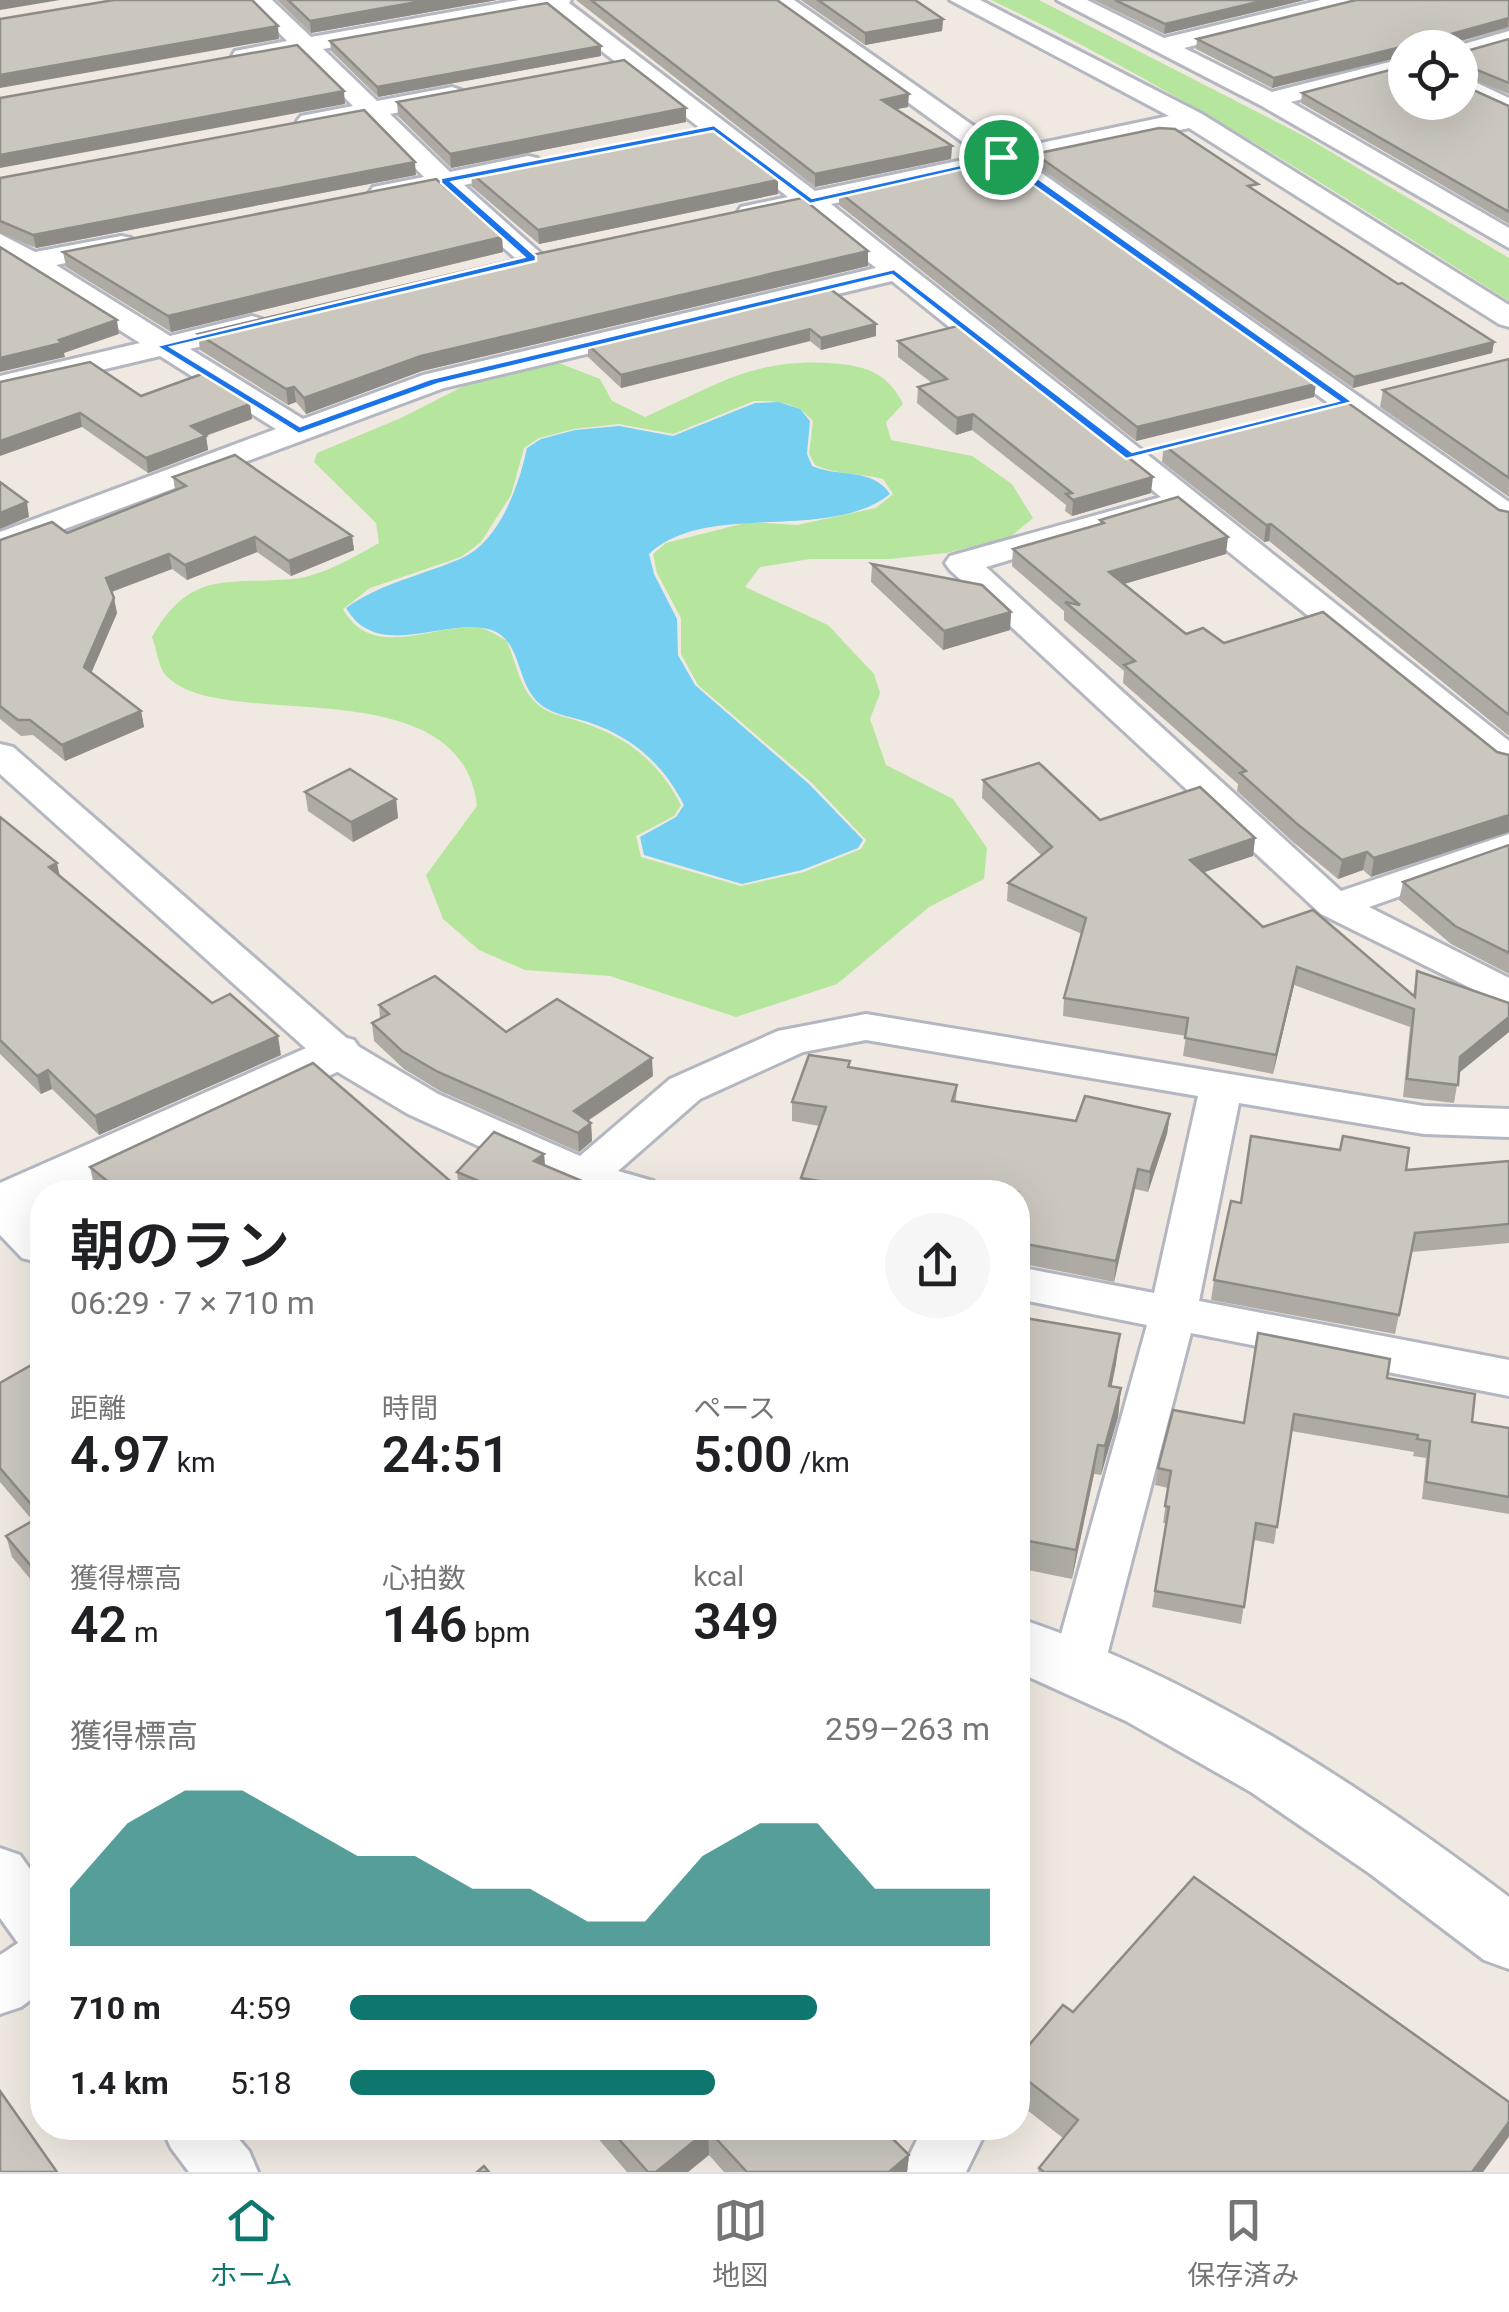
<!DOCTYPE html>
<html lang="ja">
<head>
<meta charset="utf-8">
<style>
	body { margin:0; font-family:Roboto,"Noto Sans JP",sans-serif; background:#f6f6f6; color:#202124; height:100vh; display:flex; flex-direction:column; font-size:38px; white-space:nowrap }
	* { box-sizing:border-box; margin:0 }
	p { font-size:32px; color:#757577 }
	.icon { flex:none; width:55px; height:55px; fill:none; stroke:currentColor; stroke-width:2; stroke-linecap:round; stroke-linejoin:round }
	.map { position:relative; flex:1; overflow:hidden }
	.panel { position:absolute; left:30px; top:1180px; width:1000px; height:960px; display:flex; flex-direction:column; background:#fff; border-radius:40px; box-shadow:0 10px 40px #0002 }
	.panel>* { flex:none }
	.tools { position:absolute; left:1388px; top:30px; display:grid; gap:20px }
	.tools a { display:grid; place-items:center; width:90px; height:90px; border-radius:50%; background:#fff; box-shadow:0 10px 40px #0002; font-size:50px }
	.pin { position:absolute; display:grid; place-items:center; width:85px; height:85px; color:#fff; margin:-42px; border:5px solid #fff; border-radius:50%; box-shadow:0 2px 10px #0007 }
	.round { display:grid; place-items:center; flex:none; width:105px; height:105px; border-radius:52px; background:#f6f6f6 }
	.summary { display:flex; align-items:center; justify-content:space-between; height:170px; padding:0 40px }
	h1 { font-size:55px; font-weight:600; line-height:75px }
	.stats { display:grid; grid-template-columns:repeat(3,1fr); gap:15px; height:170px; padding:10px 40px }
	.stats div { display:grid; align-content:center }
	.stats b { font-size:50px; font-weight:600 }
	.stats small { font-size:28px; font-weight:400 }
	.stats p { font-size:28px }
	.chart { height:280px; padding:20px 40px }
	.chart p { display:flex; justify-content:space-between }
	.chart svg { width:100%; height:180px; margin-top:10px; fill:#0f766e; opacity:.7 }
	ul { padding:0 40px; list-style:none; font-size:32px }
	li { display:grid; grid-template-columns:160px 120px 1fr; align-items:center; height:75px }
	li i { height:25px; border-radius:12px; background:#0f766e }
	.dock { display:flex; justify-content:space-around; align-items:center; height:140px; border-top:2px solid #e0e0e0; background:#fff; font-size:28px; color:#757577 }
	.dock a { display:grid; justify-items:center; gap:5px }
	.dock .on { color:#0f766e }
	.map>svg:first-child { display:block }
	.green { fill:#b6e59e; fill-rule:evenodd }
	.water { fill:#75cff0 }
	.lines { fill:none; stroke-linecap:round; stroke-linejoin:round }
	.minor-casing { stroke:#b4b7c1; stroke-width:6 }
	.tertiary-casing { stroke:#b4b7c1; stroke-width:6 }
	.minor { fill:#fff; fill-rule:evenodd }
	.tertiary { fill:#fff; fill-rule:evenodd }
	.wall { fill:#afaba4 }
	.shaded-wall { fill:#8e8b86 }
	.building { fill:#cbc7bf; stroke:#8e8b86; stroke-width:2.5 }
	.route { fill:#1a73e8; stroke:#fff; stroke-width:2.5; fill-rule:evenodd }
</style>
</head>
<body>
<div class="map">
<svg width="1509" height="2172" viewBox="0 0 1509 2172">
	<rect width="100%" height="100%" fill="#efe9e1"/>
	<g class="green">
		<path d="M991,0h48l265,136 205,122v43c-170,-107 -336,-215 -518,-301z"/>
		<path d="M554,361l46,18 12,22 33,16c66,-29 108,-59 183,-54 35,2 59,8 75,41l-17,18 5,18 81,16 40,28 21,34 -24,20 -63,15 -57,6h-79l-50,8 -15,20 83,38 46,49 6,19 -10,26 16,46 67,34 34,49 -3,31 -55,28 -92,77 -101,33 -126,-41 -85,-6 -46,-20 -36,-31 -17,-44 51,-69c-13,-118 -183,-90 -266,-109 -15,-3 -38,-11 -47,-24 -6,-9 -8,-26 -12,-36 39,-68 75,-52 141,-58 29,-3 61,-22 86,-36l-3,-20 -62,-61 3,-9 84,-35 96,-49zM754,401c25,0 42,1 59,20l-4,33 6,11c21,10 46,8 68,14l10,15 -17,14 -79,17 -48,-3 -83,21 -13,11 4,19 24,45v36l17,31 114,98 54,57 -5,9 -57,23 -63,14 -100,-29 -5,-21 38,-20 7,-11c-22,-42 -52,-67 -97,-82 -13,-5 -33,-8 -43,-16 -23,-17 -24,-45 -35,-67 -7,-3 -15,-9 -22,-11 -44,-10 -110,36 -141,-20l27,-21 91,-31 20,-15 30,-47 13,-47 15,-10 35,-9 45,-5 54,10z"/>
	</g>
	<path class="water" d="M779,402l21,7 10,12 -3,33 5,12c28,12 60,1 78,28 -61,49 -184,6 -241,60l5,20 23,45 1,36 17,30 114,99 54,56 -5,8 -56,22 -60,14 -98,-29 -4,-18 36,-20 8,-12c-21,-41 -51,-68 -96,-83 -13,-4 -32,-7 -44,-15 -32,-21 -18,-74 -62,-79 -45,-6 -106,31 -136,-20 35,-25 74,-32 114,-49 39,-16 59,-73 67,-111l14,-9 34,-9 44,-4 54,10 82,-33z"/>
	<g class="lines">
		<defs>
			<g id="minor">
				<polygon points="247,0 272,0 311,37 519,0 571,0 569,3 815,191 982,156 767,0 794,0 1008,150 1169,116 950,0 980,0 1202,114 1509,305 1509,327 1499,324 1189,128 1026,162 1509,502 1509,527 1498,524 999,168 831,204 1509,741 1509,770 1496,767 1173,507 1168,513 986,567 1341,891 1509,834 1509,858 1369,907 1509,978 1509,1007 1321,914 950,570 945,563 950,556 1161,497 892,281 444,388 0,553 0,532 276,429 160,356 0,394 0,376 140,343 0,254 0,234 35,252 121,236 131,238 135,244 131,250 56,265 170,336 252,316 262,319 267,325 262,331 190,349 303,419 423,375 876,268 804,210 751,221 741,219 737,213 741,207 788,197 548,9 323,49 377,101 452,87 461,90 465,95 461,100 390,114 450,172 528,156 537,158 541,164 537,170 464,185 546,258 542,264 522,264 438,190 382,201 373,199 369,193 373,187 424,177 366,118 310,129 301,126 297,121 301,116 353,106 300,53 244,63 235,61 232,56 235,51 287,41"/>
				<polygon points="1057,0 1087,0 1164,38 1321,0 1362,0 1358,5 1184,48 1272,92 1405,58 1405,72 1291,102 1509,228 1509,248 1260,105"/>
				<polygon points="1509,31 1509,45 1460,58 1460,48 1450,48"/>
				<polygon points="1460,75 1509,98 1509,116 1460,92"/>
				<polygon points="0,744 13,747 351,1042 438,1094 580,1156 670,1079 778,1031 866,1014 1424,1106 1509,1109 1509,1137 1424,1134 1239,1103 1199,1301 1509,1360 1509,1396 1191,1333 1104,1667 1097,1682 1078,1688 1059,1682 1052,1667 1147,1325 1018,1299 1018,1267 1154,1293 1198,1096 866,1040 803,1052 700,1099 618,1171 653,1181 659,1192 588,1192 569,1187 408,1114 321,1062 0,774"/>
				<polygon points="0,1848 20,1855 42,1886 42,1991 21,2007 0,2014 0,1955 18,1943 0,1918"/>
				<polygon points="162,2128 229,2128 249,2151 258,2172 189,2172 171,2148"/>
				<polygon points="923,2128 985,2128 986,2131 966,2172 901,2172"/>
			</g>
			<g id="tertiary">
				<polygon points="336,1035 354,1040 362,1052 354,1064 81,1192 42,1192 42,1263 22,1258 0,1235 0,1183"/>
				<path d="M1018,1618c179,60 341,166 491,279v72l-25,-9 -115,-87 -118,-81 -125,-71 -108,-49z"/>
			</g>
		</defs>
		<use href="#minor" class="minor-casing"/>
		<use href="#tertiary" class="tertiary-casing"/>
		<use href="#minor" class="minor"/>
		<use href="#tertiary" class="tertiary"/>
	</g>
	<g class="wall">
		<polygon points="277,0 497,0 311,33"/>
		<polygon points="576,0 777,0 908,107 897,109 952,146 951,159 815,187"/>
		<polygon points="801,0 915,0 943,19 942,31 865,45"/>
		<polygon points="1094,0 1305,0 1164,34"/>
		<polygon points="1509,0 1509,28 1458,42 1463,52 1509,39 1509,94 1460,74 1460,48 1405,48 1272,88 1196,49 1197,39"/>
		<polygon points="330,41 601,46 601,56 378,97 331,51"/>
		<polygon points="1460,85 1509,106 1509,224 1301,103 1302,93"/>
		<polygon points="397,102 686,122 451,168 398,116"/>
		<polygon points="1035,154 1257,192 1398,284 1494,342 1492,353 1353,388 1034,164"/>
		<polygon points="471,173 778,194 539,244 472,187"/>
		<polygon points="416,175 36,248 0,233 0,178"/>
		<polygon points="839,192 1316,384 1314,397 1136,441 839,205"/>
		<polygon points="502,237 503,252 171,332 66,267 63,252"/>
		<polygon points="868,266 422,371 306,414 296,402 288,405 200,350 198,334"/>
		<polygon points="876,324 876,336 821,350 810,341 621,388 588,357 588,345"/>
		<polygon points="898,341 1151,493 1072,516 1065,511 1066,505 972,430 956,435 917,403 918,387 932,383 898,357"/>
		<polygon points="1509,359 1509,497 1380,407 1383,390"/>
		<polygon points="0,382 141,396 252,419 206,436 208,450 148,473 82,427"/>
		<polygon points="1164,445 1509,512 1509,736 1269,541 1264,542 1162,462"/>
		<polygon points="173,477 352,536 354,550 291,576 257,552 187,580 172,569 112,592 117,613 91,673 141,711 144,727 65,761 33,735 21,736 0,719 0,540 67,533 175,490"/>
		<polygon points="1100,520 1226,554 1124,584 1186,634 1224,643 1497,752 1371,877 1363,870 1338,879 1293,842 1237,791 1238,784 1123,683 1124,671 1064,620 1064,611 1012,566 1013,549 1100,524"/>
		<polygon points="872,564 1011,612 1010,630 943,650 871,582"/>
		<polygon points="983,780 1100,820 1255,838 1253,856 1203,872 1263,927 1413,996 1417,971 1509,1003 1509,1032 1459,1073 1454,1103 1403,1097 1410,1027 1294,985 1273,1074 1183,1056 1186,1036 1063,1016 1064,998 1082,934 1007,901 1008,883 1042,856 982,798"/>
		<polygon points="305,792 396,799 398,818 353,842 308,811"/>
		<polygon points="0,817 60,876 212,1003 281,1055 99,1135 52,1089 41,1094 0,1054"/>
		<polygon points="1509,845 1509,974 1451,944 1399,900 1403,882"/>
		<polygon points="379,1005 506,1032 653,1076 588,1121 591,1123 592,1141 579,1152 440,1091 404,1069 374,1041 372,1023 380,1019"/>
		<polygon points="850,1068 957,1085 956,1102 1076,1121 1170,1114 1167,1134 1148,1192 1135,1189 1114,1282 1019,1263 1018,1192 801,1192 801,1178 819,1126 792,1121 792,1102"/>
		<polygon points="544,1154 545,1166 608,1192 98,1192 95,1190 90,1167 459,1189 457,1172"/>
		<polygon points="1509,1161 1509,1243 1412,1252 1395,1334 1211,1300 1214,1280 1241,1203 1406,1170"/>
		<polygon points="1018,1324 1116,1364 1111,1386 1121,1388 1118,1417 1101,1475 1094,1474 1072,1579 1018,1568"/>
		<polygon points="42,1359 42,1582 36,1586 12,1557 6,1536 33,1521 0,1482 0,1383"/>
		<polygon points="1387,1378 1472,1422 1509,1428 1509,1514 1422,1499 1426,1458 1413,1456 1414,1452 1291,1431 1274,1544 1254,1540 1241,1624 1152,1607 1166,1523 1163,1523 1168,1488 1155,1485 1158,1468 1244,1423"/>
		<polygon points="1073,2012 1509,2137 1483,2172 1038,2172 1039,2168 1063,2138 1018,2103 1018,2058"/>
		<polygon points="277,2128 304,2128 287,2140"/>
		<polygon points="589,2128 882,2128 909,2155 907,2172 724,2172 709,2155 688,2172 627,2172"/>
	</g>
	<g class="shaded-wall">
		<polygon points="0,0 60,0 0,10"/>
		<polygon points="428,0 497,0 311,33 310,21"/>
		<polygon points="1266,0 1305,0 1164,34 1165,24"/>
		<polygon points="1509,18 1508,27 1449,44 1451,34"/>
		<polygon points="943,19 942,31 865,45 865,33"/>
		<polygon points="278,26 279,39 0,88 0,75"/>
		<polygon points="1409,45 1408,48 1405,48 1405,56 1272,88 1274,78"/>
		<polygon points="601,46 601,56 378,97 377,87"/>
		<polygon points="344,91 345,104 0,168 0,155"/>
		<polygon points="909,94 908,107 882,112 882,100"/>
		<polygon points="686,108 686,122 451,168 450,154"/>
		<polygon points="952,146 951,159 815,187 815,174"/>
		<polygon points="415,162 416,175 36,248 33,235"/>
		<polygon points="778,180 778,194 539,244 538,230"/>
		<polygon points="502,237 503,252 171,332 168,316"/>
		<polygon points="868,251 868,266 422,371 306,414 304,398 421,356"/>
		<polygon points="117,320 119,334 64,353 65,357 0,372 0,358 59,340"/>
		<polygon points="876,324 876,336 821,350 821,338"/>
		<polygon points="810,329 810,341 621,388 621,375"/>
		<polygon points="1494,342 1492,353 1353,388 1354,377"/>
		<polygon points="1316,384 1314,397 1136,441 1137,427"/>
		<polygon points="294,387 296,402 288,405 286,389"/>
		<polygon points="250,404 252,419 193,440 191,426"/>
		<polygon points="80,413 82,427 0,456 0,441"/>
		<polygon points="973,414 972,430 956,435 957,418"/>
		<polygon points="206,436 208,450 148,473 146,458"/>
		<polygon points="1153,477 1151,493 1072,516 1073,500"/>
		<polygon points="27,502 29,517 0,529 0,513"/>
		<polygon points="1271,524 1269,541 1264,542 1266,525"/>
		<polygon points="352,536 354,550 291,576 289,561"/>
		<polygon points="255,537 257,552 187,580 185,565"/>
		<polygon points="1228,537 1226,554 1107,589 1109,572"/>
		<polygon points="169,554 172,569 108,593 106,578"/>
		<polygon points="114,598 117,613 87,683 84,667"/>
		<polygon points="1011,612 1010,630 943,650 944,631"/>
		<polygon points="141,711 144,727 65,761 62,745"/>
		<polygon points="396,799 398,818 353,842 351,822"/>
		<polygon points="1509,815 1509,832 1371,877 1374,858"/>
		<polygon points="1255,838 1253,856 1187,878 1190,860"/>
		<polygon points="1367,852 1363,870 1338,879 1342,860"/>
		<polygon points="57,863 61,881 49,867"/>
		<polygon points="1297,967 1294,985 1273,1074 1276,1055"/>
		<polygon points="1509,1017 1509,1032 1456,1075 1460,1057"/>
		<polygon points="278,1036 281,1055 99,1135 95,1116"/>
		<polygon points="652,1058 653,1076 575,1129 574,1111"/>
		<polygon points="48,1070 52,1089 41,1094 37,1076"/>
		<polygon points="1170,1114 1167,1134 1148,1192 1150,1172"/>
		<polygon points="591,1123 592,1141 579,1152 578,1133"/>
		<polygon points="544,1154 546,1181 534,1161"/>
		<polygon points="1138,1169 1135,1189 1114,1282 1116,1261"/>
		<polygon points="1020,1243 1019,1263 1018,1265 1018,1248"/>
		<polygon points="1120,1334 1116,1364 1106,1415 1109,1386"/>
		<polygon points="1121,1388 1118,1417 1101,1475 1105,1446"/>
		<polygon points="1098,1445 1094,1474 1072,1579 1076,1550"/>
		<polygon points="42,1559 42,1582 36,1586 31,1566"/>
		<polygon points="1509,2122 1509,2136 1483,2172 1472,2172"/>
		<polygon points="284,2128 304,2128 287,2140"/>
		<polygon points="708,2130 709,2155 688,2172 656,2172"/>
		<polygon points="909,2155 907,2172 889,2172"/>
	</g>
	<g class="building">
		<polygon points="114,0 252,0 278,26 0,75 0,19"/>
		<polygon points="288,0 428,0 310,21"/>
		<polygon points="591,0 777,0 909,94 882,100 952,146 815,174"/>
		<polygon points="818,0 915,0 943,19 865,33"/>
		<polygon points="1115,0 1266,0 1165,24"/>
		<polygon points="1356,0 1509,0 1509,18 1451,34 1449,41 1458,42 1463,52 1509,39 1509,83 1460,63 1460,48 1409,48 1409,45 1274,78 1197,39"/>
		<polygon points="547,3 601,46 377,87 330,41"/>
		<polygon points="297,45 344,91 0,155 0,98"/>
		<polygon points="624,60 686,108 450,154 397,102"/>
		<polygon points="1405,66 1405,102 1460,102 1460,84 1509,106 1509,212 1302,93"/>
		<polygon points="364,110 415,162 33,235 0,221 0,178"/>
		<polygon points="710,127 778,180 538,230 471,173"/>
		<polygon points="1159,128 1175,129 1258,184 1248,186 1398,284 1402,283 1494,342 1354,377 1035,154"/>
		<polygon points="999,159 1316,384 1137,427 839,192"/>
		<polygon points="436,179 502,237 168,316 63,252"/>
		<polygon points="802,198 868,251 421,356 304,398 294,387 286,389 198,334 532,255"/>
		<polygon points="0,247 117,320 59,340 62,343 0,358"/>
		<polygon points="829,288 876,324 821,338 810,329 621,375 588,345"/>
		<polygon points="961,325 1153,477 1073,500 1066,494 1072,493 973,414 957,418 918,387 947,379 898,341"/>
		<polygon points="1509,359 1509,478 1383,390"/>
		<polygon points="90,362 141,396 202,374 250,404 191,426 206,436 146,458 80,413 0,441 0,382"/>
		<polygon points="1344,400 1499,510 1509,512 1509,715 1271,524 1266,525 1164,445"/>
		<polygon points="235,455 352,536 289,561 255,537 185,565 169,554 106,578 114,598 84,667 141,711 62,745 30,720 18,720 0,706 0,540 52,522 67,533 186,486 173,477"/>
		<polygon points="0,482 27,502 0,513"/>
		<polygon points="1178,497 1228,537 1109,572 1186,634 1203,628 1224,643 1323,612 1497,752 1509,755 1509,815 1374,858 1367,852 1342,860 1296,823 1240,773 1246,771 1124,665 1135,661 1065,602 1080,605 1013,549 1104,523 1100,520"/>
		<polygon points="872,564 982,585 1011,612 944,631"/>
		<polygon points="1039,763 1100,820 1200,787 1255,838 1190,860 1263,927 1313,910 1415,997 1417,971 1509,1003 1509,1017 1460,1057 1458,1085 1407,1079 1414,1009 1297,967 1276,1055 1185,1038 1188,1018 1064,998 1086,918 1008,883 1052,847 983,780"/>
		<polygon points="350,769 396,799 351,822 305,792"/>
		<polygon points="0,817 57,863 49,867 212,1003 230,994 278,1036 95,1116 48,1070 37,1076 0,1040"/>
		<polygon points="1509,845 1509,953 1455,926 1403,882"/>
		<polygon points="435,976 506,1032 557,999 652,1058 574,1111 591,1123 578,1133 438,1072 402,1051 372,1023 389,1014 379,1005"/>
		<polygon points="809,1055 850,1061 848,1067 957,1085 952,1101 1076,1121 1085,1096 1170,1114 1150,1172 1138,1169 1116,1261 1020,1243 1018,1248 1018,1192 884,1192 801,1178 826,1107 792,1102"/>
		<polygon points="313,1063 463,1192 121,1192 90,1167"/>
		<polygon points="494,1132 544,1154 534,1161 608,1192 505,1192 457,1172"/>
		<polygon points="1251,1136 1340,1150 1343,1136 1409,1148 1406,1170 1509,1161 1509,1224 1415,1233 1399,1315 1214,1280 1231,1201 1241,1203"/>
		<polygon points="1019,1317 1120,1334 1109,1386 1121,1388 1105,1446 1098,1445 1076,1550 1018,1539 1018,1324"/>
		<polygon points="1258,1333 1390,1359 1387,1378 1475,1394 1472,1422 1509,1428 1509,1497 1426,1482 1430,1441 1417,1439 1418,1435 1294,1414 1277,1527 1256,1523 1244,1607 1155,1591 1169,1507 1165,1506 1171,1471 1158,1468 1173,1410 1244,1423"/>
		<polygon points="42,1359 42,1559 31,1566 6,1536 41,1516 0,1468 0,1383"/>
		<polygon points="1194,1877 1509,2102 1509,2122 1472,2172 1044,2172 1039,2168 1078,2120 1018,2073 1018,2058 1063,2005 1073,2012"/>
		<polygon points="0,2091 57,2172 0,2172"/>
		<polygon points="609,2128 882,2128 909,2155 889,2172 747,2172 708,2130 656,2172 648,2172"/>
		<polygon points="484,2166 489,2172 477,2172"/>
	</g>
	<path class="route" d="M714,125l98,73 193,-43 348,247 -227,57 -234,-184 -454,109 -139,50 -143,-88 368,-89 -83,-74v-5zM713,131l97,73 189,-43 339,240 -206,51 -238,-183 -464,110 -130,47 -129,-79 365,-86v-5l-84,-74z"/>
</svg>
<div class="tools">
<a><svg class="icon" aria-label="locate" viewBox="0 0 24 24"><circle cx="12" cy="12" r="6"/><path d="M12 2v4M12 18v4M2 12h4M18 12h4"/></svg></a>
</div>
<div class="pin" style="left:1001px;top:157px;background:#1e9e55"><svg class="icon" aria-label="arrive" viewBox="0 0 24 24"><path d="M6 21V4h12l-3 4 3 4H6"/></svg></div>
<section class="panel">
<div class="summary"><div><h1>朝のラン</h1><p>06:29 · 7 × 710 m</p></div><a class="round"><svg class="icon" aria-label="share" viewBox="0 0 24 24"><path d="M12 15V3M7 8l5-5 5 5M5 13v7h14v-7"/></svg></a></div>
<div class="stats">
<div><p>距離</p><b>4.97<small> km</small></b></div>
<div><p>時間</p><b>24:51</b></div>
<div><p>ペース</p><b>5:00<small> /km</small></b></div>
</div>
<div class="stats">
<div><p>獲得標高</p><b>42<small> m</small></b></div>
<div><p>心拍数</p><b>146<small> bpm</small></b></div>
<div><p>kcal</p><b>349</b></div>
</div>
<div class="chart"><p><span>獲得標高</span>259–263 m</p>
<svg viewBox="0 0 160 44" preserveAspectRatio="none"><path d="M0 44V30L10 14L20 6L30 6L40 14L50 22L60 22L70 30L80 30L90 38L100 38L110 22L120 14L130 14L140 30L150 30L160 30V44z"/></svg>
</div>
<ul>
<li><b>710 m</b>4:59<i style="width:73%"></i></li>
<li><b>1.4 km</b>5:18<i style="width:57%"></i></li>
</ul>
</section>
</div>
<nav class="dock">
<a class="on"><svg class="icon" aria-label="home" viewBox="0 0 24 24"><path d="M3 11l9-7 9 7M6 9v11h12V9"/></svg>ホーム</a>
<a><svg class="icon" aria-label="map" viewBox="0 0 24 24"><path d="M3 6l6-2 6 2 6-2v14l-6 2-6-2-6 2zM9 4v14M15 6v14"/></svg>地図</a>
<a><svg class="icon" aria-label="saved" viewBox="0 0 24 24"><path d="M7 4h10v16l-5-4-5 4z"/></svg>保存済み</a>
</nav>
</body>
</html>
